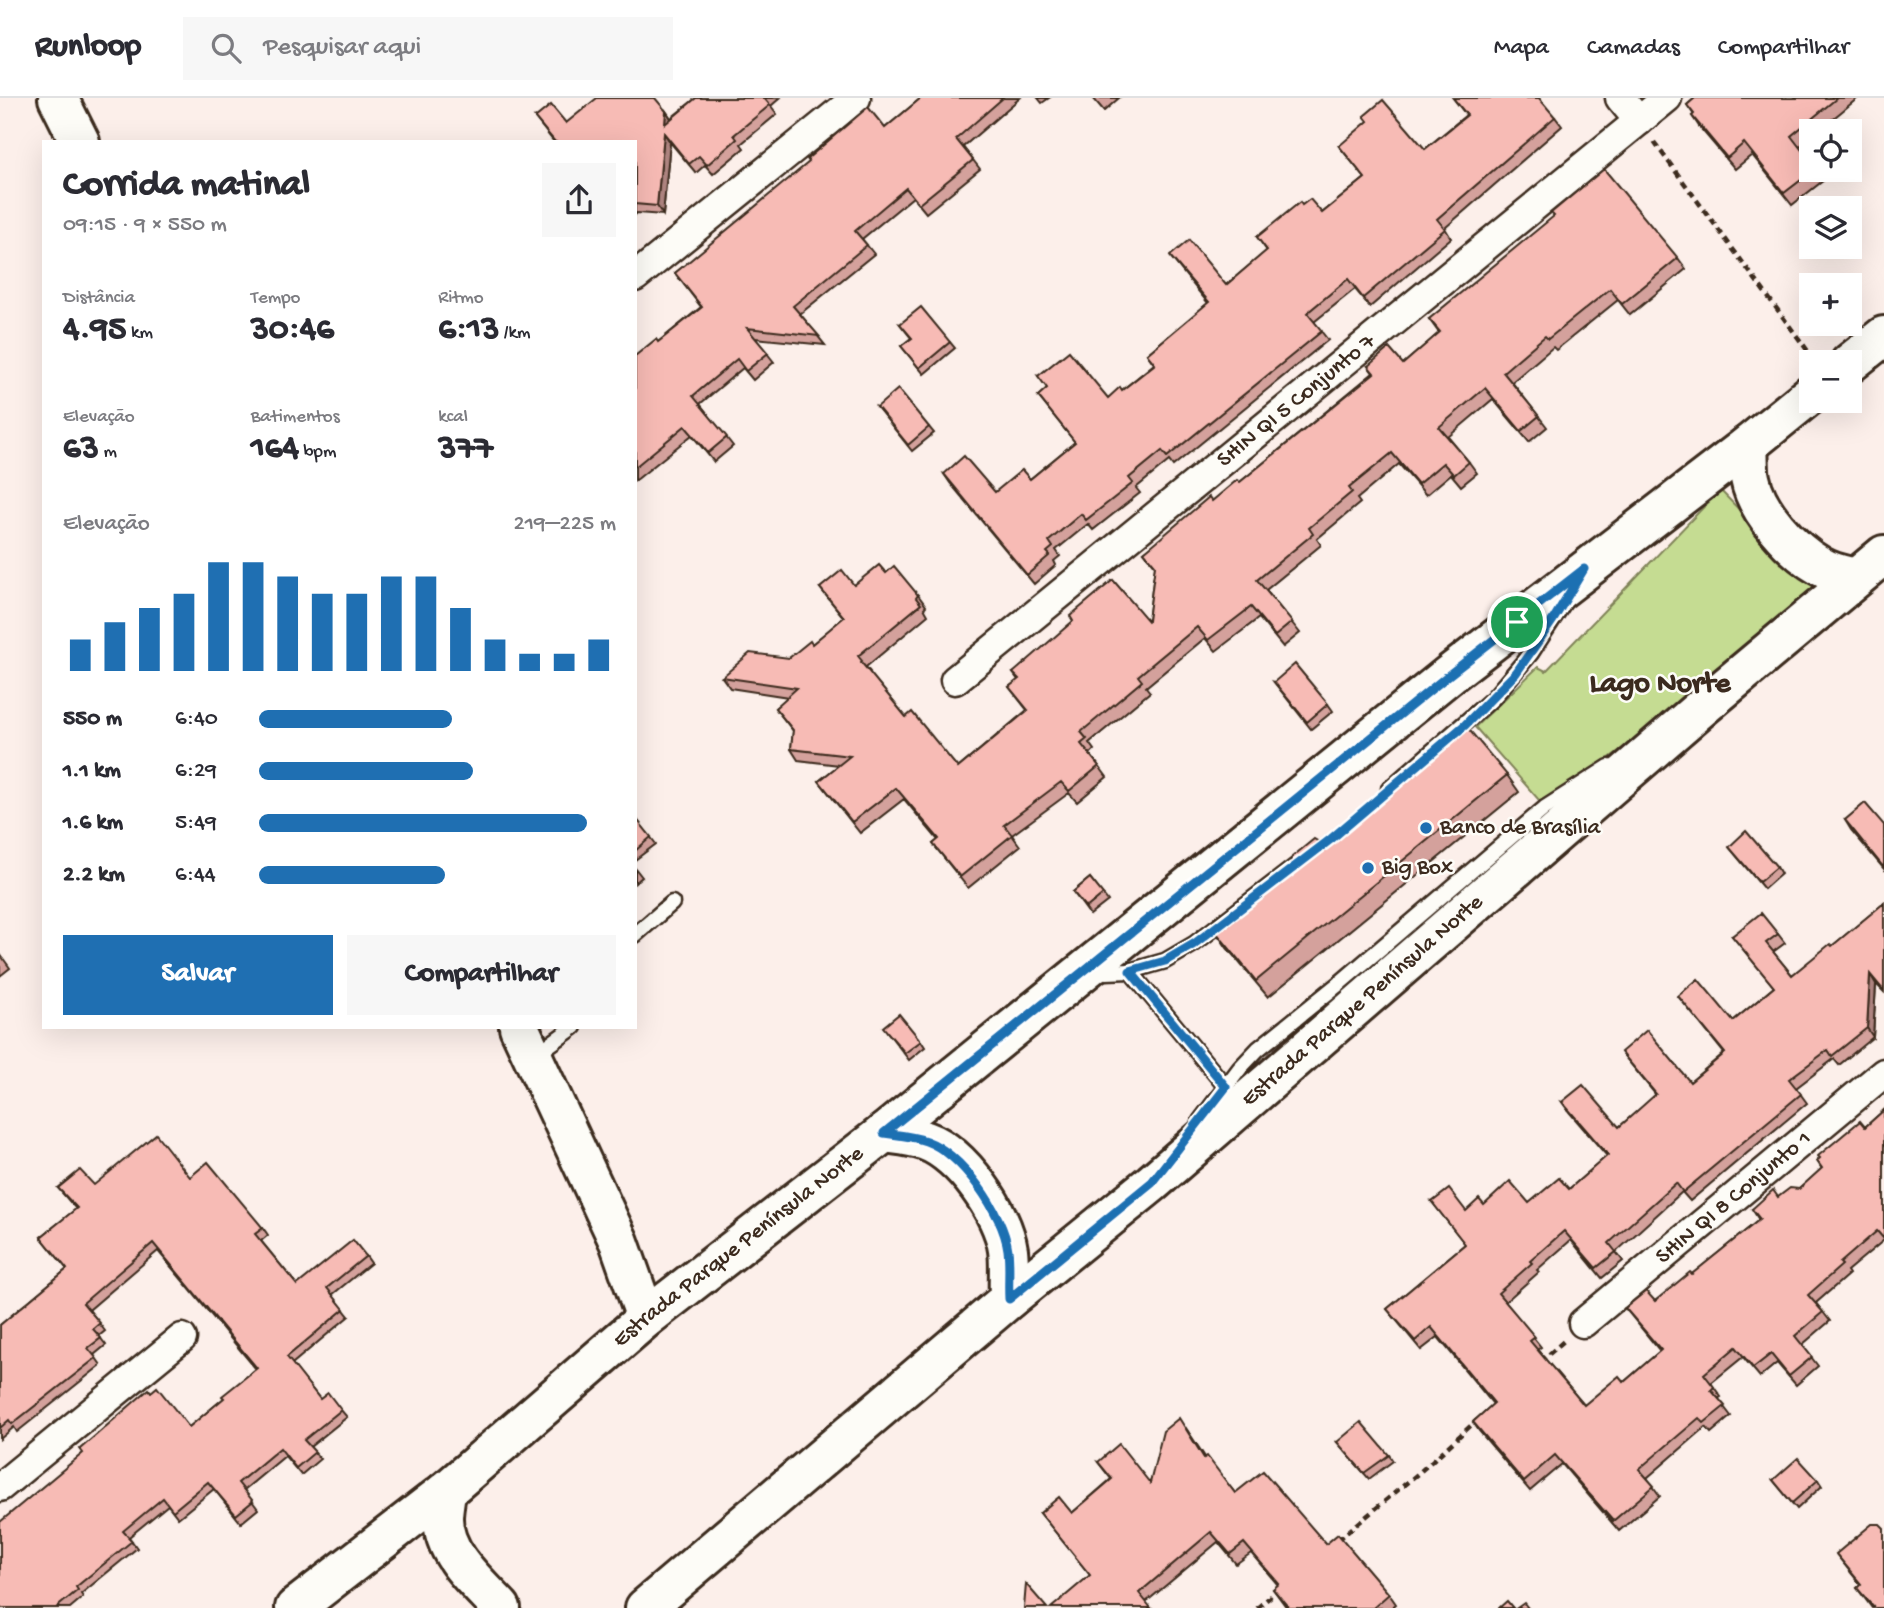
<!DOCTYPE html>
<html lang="pt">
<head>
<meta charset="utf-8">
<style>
	body { margin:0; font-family:"Gochi Hand",sans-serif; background:#f7f7f7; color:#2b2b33; height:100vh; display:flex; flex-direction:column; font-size:26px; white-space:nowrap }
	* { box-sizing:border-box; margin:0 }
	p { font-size:23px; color:#7c7c81 }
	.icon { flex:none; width:38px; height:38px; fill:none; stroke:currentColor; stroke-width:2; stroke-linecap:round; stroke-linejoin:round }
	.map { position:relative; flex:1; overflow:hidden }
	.sheet { position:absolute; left:42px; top:42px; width:595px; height:889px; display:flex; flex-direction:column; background:#fff; border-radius:0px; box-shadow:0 7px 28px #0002 }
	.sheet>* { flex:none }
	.buttons { position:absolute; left:1799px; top:21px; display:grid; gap:14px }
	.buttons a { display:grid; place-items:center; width:63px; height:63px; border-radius:0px; background:#fff; box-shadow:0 7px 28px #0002; font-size:35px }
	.pin { position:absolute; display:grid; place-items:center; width:60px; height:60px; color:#fff; margin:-30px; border:4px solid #fff; border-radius:50%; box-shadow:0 2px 7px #0007 }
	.round { display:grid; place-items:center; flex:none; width:74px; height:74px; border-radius:0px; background:#f7f7f7 }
	.overview { display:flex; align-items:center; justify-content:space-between; height:119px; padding:0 21px }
	h1 { font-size:38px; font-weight:700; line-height:52px }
	.stats { display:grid; grid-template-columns:repeat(3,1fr); gap:10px; height:119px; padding:7px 21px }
	.stats div { display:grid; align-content:center }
	.stats b { font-size:35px; font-weight:700 }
	.stats small { font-size:19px; font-weight:400 }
	.stats p { font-size:19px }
	.chart { height:196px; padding:14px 21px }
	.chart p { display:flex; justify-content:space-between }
	.chart svg { width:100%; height:126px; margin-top:7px; stroke:#1f6fb2; stroke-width:6 }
	.action { display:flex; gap:14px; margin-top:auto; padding:14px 21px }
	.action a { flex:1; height:80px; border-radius:0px; background:#1f6fb2; color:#fff; font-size:28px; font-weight:700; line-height:80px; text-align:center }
	.action a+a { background:#f7f7f7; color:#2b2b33 }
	ul { padding:0 21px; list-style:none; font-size:23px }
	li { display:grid; grid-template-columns:112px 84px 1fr; align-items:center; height:52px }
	li i { height:18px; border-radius:9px; background:#1f6fb2 }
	header { display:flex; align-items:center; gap:42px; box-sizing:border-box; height:98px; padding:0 35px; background:#fff; border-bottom:2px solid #e1e1e2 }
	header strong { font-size:33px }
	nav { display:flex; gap:38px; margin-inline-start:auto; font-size:24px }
	.search { width:490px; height:63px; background:#f7f7f7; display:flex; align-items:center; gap:18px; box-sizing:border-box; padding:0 24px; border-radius:0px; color:#7c7c81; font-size:26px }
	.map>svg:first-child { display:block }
	.green { fill:#c5dc92; stroke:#808358; stroke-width:2 }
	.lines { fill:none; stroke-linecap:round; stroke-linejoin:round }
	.lane-casing { stroke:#3b2a1e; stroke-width:19 }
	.street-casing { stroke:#3b2a1e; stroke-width:33 }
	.secondary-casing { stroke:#3b2a1e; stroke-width:44 }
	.path { stroke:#3b2a1e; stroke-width:4.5; stroke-dasharray:7 5; stroke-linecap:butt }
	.lane { stroke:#fdfcf7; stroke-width:14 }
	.street { stroke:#fdfcf7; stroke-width:28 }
	.secondary { stroke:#fdfcf7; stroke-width:38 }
	.wall { fill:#d4a19c; stroke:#3b2a1e; stroke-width:2 }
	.shaded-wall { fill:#ad837f; stroke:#3b2a1e; stroke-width:2 }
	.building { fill:#f7bbb5; stroke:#3b2a1e; stroke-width:2 }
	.route-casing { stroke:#fff; stroke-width:14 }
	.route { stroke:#1f6fb2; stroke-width:9 }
	.poi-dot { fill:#1f6fb2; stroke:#fdfcf7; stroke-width:2.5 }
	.labels { text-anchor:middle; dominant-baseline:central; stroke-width:5; stroke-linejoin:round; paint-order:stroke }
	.street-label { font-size:23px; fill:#3b2a1e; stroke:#fdfcf7 }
	.poi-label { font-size:23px; fill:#3b2a1e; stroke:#fdfcf7; text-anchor:start }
	.district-label { font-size:30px; font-weight:bold; fill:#3b2a1e; stroke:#fdfcf7 }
</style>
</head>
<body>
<header>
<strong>Runloop</strong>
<div class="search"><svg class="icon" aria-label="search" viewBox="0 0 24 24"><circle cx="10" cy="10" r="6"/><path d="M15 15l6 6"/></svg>Pesquisar aqui</div>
<nav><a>Mapa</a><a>Camadas</a><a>Compartilhar</a></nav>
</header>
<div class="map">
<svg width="1884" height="1510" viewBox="0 0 1884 1510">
	<rect width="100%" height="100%" fill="#fcefea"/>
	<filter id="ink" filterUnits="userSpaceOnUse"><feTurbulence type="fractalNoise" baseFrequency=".0143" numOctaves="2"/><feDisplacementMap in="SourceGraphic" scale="14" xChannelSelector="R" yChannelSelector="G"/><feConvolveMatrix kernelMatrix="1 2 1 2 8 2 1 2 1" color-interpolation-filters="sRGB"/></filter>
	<g filter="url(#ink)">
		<polygon class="green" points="1720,392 1823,498 1545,709 1475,629 1538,569 1546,573"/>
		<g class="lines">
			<defs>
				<g id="lane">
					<polyline points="1389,691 1493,600 1531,555 1563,506"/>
					<polyline points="635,837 672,805"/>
					<polyline points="1096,872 1106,874 1130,873 1165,863 1194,846 1298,766"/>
					<polyline points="1130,873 1226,989"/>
					<polyline points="534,958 574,929"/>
					<polyline points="1200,1023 1240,970 1258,951 1341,884 1545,710 1609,669"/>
				</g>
				<g id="street">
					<polyline points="1620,0 1639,23"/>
					<polyline points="635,179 856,0"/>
					<path id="s1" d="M955,582l712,-582"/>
					<path id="s2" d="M1583,1225l301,-250"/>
					<polyline points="0,1389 182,1240"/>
				</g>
				<g id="secondary">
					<polyline points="58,0 80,44"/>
					<polyline points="1850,265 1884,238"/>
					<path d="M1748,347c1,11 0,23 2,33 6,33 42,72 70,88 11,7 24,9 36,12"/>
					<polyline points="519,929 619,1144 646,1220"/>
					<path d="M884,1035c14,2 29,3 42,8 36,13 77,72 82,109 2,16 0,33 1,49"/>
					<path d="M446,1393c-1,9 -3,19 -3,27 0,37 35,65 58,90"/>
					<path id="s3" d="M295,1510l151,-117 200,-173 238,-185 566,-459 298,-229 63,-51"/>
					<path id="s4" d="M645,1510l364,-309 143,-116 549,-475 183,-153"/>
				</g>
			</defs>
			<use href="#lane" class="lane-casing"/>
			<use href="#street" class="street-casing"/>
			<use href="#secondary" class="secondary-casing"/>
			<g class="path">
				<polyline points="1654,44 1816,264"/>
				<polyline points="1540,1264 1565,1242"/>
				<polyline points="1338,1442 1421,1373 1477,1322"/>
				<polyline points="1257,1510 1277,1493"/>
			</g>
			<use href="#lane" class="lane"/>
			<use href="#street" class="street"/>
			<use href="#secondary" class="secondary"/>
		</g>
		<g class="wall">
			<polygon points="696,0 780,0 771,8 777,16 741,46 744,50 713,76 705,67 696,75 670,44 663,117 637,115 635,117 635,44 554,44 535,20 566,25 666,13 671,20"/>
			<polygon points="921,0 1020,0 963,49 980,71 926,115 913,99 862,141 874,156 800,216 825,247 755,240 774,264 753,282 743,270 700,306 733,348 714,364 692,337 635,383 635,258 658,244 701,209 675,175 885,30"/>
			<polygon points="1038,0 1049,0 1042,5"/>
			<polygon points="1093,0 1119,0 1104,13"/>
			<polygon points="1453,0 1555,19 1562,28 1445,130 1451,140 1370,209 1355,191 1314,224 1328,242 1173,368 1169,363 1136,390 1140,395 1093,432 1088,426 1056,452 1060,458 1054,463 1056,467 1034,486 950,385 944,376 995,394 1030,381 1075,344 1038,298 1047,290 1038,278 1108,300 1122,292 1154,266 1147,256 1208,205 1170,158 1226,187 1267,153 1257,139 1302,107 1322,115 1365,80 1339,48 1425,51 1466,17"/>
			<polygon points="1695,0 1858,0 1818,33 1811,33 1811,39 1799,49 1811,72 1817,72 1824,82 1792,107 1752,57 1735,71 1700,30 1692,18 1694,17 1687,7"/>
			<polygon points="1678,160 1686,171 1630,217 1618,202 1556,252 1553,249 1512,284 1547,329 1529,344 1493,301 1448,339 1469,364 1477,375 1461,388 1451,376 1426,397 1399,366 1357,401 1360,405 1317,441 1321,447 1266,492 1300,535 1283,549 1259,520 1216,553 1205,540 1146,589 1150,594 1089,645 1094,652 1090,656 1107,679 1077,704 1069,695 1012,737 1020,748 968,790 933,746 938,742 904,701 860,735 819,683 839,667 798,662 791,651 793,633 775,610 788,599 730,590 722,579 789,560 812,546 844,520 820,490 854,487 886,475 918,497 926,508 924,510 928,517 866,569 870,574 869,575 906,619 958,670 1027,612 1009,589 1018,582 1013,575 1148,523 1155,468 1144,454 1212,403 1240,384 1373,275 1368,268 1403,266 1439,235 1429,221"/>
			<polygon points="900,226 950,244 955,250 924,276 901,248 911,240"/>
			<polygon points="877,309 929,329 934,335 912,353"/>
			<polygon points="1274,584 1328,606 1333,613 1311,631"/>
			<polygon points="1507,677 1519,694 1268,899 1227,850 1216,834 1322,746"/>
			<polygon points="635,719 656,746 635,762"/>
			<polygon points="1845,722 1884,727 1884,771 1851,732"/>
			<polygon points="1729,749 1777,769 1781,776 1764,791"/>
			<polygon points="635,770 642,779 635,785"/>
			<polygon points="1090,780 1108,803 1090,817 1073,794"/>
			<polygon points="1884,805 1884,894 1876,886 1873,939 1839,967 1834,961 1796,990 1807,1005 1690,1103 1682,1094 1616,1154 1623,1163 1602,1180 1571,1142 1537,1172 1539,1174 1505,1204 1541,1249 1537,1252 1584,1307 1624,1284 1660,1253 1625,1210 1655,1203 1692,1176 1759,1122 1752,1111 1799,1091 1822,1071 1817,1063 1865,1029 1884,1012 1884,1142 1847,1173 1849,1176 1816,1205 1830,1223 1802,1247 1818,1268 1796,1287 1777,1265 1760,1279 1743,1259 1711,1285 1721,1299 1718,1301 1731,1318 1711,1335 1706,1329 1647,1380 1660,1398 1619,1433 1562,1366 1530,1393 1479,1333 1473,1324 1493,1306 1438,1239 1421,1252 1387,1211 1465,1146 1432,1104 1466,1113 1484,1107 1529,1105 1569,1091 1607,1058 1569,1014 1562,1004 1619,1029 1656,997 1621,954 1690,984 1724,955 1678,898 1733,923 1774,889 1732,838 1778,836 1785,845 1773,854 1792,877 1832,848"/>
			<polygon points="0,856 10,870 0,878"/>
			<polygon points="888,935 921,943 925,949 909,962"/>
			<polygon points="190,1079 263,1130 268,1137 261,1143 297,1187 366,1158 371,1165 332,1197 349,1218 292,1266 320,1301 341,1312 347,1319 310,1349 320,1361 301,1377 285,1358 244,1392 258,1411 241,1425 214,1391 178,1420 168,1407 129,1439 137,1450 81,1496 83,1499 70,1510 0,1510 189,1329 224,1300 256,1271 158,1153 89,1212 105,1233 99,1238 106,1247 94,1257 101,1267 17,1334 14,1329 0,1341 0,1227 67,1171 41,1139 76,1111 58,1090"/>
			<polygon points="1186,1330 1205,1359 1235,1395 1326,1446 1389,1496 1396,1506 1391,1510 1287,1510 1273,1491 1278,1487 1251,1455 1236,1466 1218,1444 1146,1504 1090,1477 1040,1415 1072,1415 1111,1381 1098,1364 1150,1385"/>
			<polygon points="1337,1344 1389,1357 1393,1363 1369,1381"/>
			<polygon points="1773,1382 1818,1382 1822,1388 1797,1411"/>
			<polygon points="1836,1456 1884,1510 1872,1510 1857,1490 1861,1487"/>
		</g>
		<g class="shaded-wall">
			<polygon points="666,13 672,22 665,26"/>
			<polygon points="664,35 670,44 663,117 657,108"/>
			<polygon points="1870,876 1876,886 1873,939 1867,930"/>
		</g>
		<g class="building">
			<polygon points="597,0 655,0 666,13 665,26 696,0 764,0 770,7 734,37 737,41 707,67 699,58 689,66 664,35 657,108 635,106 635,44 555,44 535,20 551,7 566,25"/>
			<polygon points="921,0 1003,0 956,41 973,62 919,106 906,90 855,133 867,147 793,208 819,238 747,230 768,255 746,273 737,261 693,298 727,339 708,355 685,328 635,369 635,258 656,241 658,244 702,209 675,175 809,64 807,61 868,9 885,30"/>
			<polygon points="1453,0 1539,0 1555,19 1437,121 1445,131 1363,200 1348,181 1307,215 1322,233 1167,359 1162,353 1129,380 1133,385 1086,422 1081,416 1049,443 1053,449 1047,454 1050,457 1027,477 944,376 964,358 995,394 1022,372 1030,381 1075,344 1038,298 1047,290 1038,278 1069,253 1108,300 1120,289 1122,292 1155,266 1147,256 1209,204 1170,158 1189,142 1226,187 1267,152 1257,139 1300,104 1302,107 1310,101 1322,115 1365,80 1339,48 1368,23 1364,18 1383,2 1425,51 1467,17"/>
			<polygon points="1695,0 1837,0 1791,38 1811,64 1811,72 1814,72 1784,95 1744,45 1727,60 1692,18 1694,16 1687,7"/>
			<polygon points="1604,71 1678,160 1622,206 1610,191 1548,241 1545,238 1503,274 1539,318 1521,333 1485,290 1439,329 1469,364 1454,377 1443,365 1418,386 1392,355 1349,390 1352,394 1309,430 1313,436 1257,482 1292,524 1275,538 1251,509 1208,542 1197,529 1138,578 1142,583 1081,634 1087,641 1081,646 1099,668 1069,693 1061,684 1004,727 1012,737 960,779 933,746 939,741 896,690 852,724 819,683 850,658 791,651 793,632 775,610 797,590 722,579 750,555 789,560 810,543 812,546 844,519 820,490 842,472 854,487 879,467 886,475 894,468 918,497 916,500 921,506 858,558 862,563 861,564 906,619 912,614 958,670 1028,612 1009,589 1019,581 1013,575 1073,523 1070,518 1113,482 1148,523 1155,467 1144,454 1209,399 1212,403 1237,382 1240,384 1374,275 1368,268 1389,250 1403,266 1440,234 1429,221 1554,118 1551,115"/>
			<polygon points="921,209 950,244 919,270 901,248 912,240 900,226"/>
			<polygon points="898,291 929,329 908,347 877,309"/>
			<polygon points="1295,566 1328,606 1307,624 1274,584"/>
			<polygon points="1466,628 1507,677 1256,883 1216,834 1290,772 1292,759 1314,741 1322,746"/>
			<polygon points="1865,705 1884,727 1884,770 1845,722"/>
			<polygon points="635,719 651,739 635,753"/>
			<polygon points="1746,733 1777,769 1759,784 1729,749"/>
			<polygon points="1090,780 1103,796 1086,810 1073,794"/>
			<polygon points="1884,805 1884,893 1870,876 1867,930 1832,958 1828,952 1789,981 1801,996 1683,1094 1676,1085 1609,1145 1616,1154 1596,1170 1564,1133 1530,1163 1532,1165 1498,1195 1535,1239 1530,1243 1584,1307 1619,1278 1624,1284 1661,1252 1625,1210 1646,1193 1655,1203 1690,1174 1692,1176 1760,1121 1752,1111 1773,1092 1778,1099 1790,1090 1799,1091 1822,1070 1817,1063 1820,1060 1818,1058 1860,1023 1865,1029 1884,1012 1884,1141 1877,1133 1840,1165 1842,1167 1808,1197 1823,1214 1795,1238 1812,1259 1789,1278 1771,1256 1753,1270 1736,1249 1704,1276 1714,1289 1711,1292 1725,1308 1704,1325 1699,1320 1639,1371 1654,1388 1613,1423 1555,1357 1524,1384 1473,1324 1494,1305 1431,1229 1415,1243 1387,1211 1465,1146 1432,1104 1449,1091 1466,1113 1479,1101 1484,1107 1510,1083 1529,1105 1559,1080 1569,1091 1608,1057 1562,1004 1583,987 1619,1029 1656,996 1621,954 1647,932 1690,984 1725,955 1678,898 1698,881 1733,923 1774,889 1732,838 1761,815 1778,836 1766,845 1792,877 1830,846 1832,848"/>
			<polygon points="899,916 921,943 905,955 883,929"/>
			<polygon points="156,1036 190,1079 208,1064 263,1130 255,1136 297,1187 353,1142 366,1158 327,1190 344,1211 287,1259 320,1301 328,1295 341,1312 304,1342 315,1354 296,1370 280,1350 238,1385 253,1403 236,1417 208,1384 173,1413 163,1400 123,1433 132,1443 76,1489 78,1492 56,1510 0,1510 0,1424 83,1355 80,1351 149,1291 151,1294 157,1289 189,1329 224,1300 222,1298 257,1270 153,1145 83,1205 100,1225 93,1231 101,1240 88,1250 96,1260 12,1326 9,1322 0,1330 0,1227 67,1171 41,1139 77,1110 58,1090 80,1072 94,1087"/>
			<polygon points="1179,1320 1204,1360 1207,1358 1235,1395 1263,1373 1326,1446 1338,1436 1389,1496 1373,1510 1289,1510 1273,1491 1279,1486 1244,1445 1230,1456 1211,1434 1139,1495 1151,1510 1051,1510 1090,1477 1040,1415 1059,1399 1072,1415 1112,1381 1098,1364 1119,1346 1150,1385 1163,1333"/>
			<polygon points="1361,1324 1389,1357 1364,1375 1337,1344"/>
			<polygon points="1798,1360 1818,1382 1792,1405 1773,1382"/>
			<polygon points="1872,1426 1880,1426 1884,1430 1884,1510 1874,1510 1857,1490 1861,1486 1836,1456"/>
			<polygon points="1026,1486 1047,1510 1024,1510"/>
			<polygon points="1507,1503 1513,1510 1499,1510"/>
			<polygon points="1524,1505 1528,1510 1517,1510"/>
		</g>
	</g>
	<g class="lines" filter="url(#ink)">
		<defs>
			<path id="route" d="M1584,471l-31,51 -37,53 -51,52 -134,114 -137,105 -29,17 -35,10 96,116 -74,95 -143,117c-1,-16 1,-33 -1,-49 -5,-37 -46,-96 -82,-109 -13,-5 -28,-6 -42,-8l566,-459z"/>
		</defs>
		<use href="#route" class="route-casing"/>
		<use href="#route" class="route"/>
	</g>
	<g class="poi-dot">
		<circle cx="1426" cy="730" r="7"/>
		<circle cx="1368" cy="770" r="7"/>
	</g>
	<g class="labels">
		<g class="street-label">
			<text stroke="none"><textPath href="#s1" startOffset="441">SHIN QI 5 Conjunto 7</textPath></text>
			<text stroke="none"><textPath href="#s4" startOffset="940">Estrada Parque Península Norte</textPath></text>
			<text stroke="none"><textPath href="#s2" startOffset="196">SHIN QI 8 Conjunto 1</textPath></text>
			<text stroke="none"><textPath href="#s3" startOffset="572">Estrada Parque Península Norte</textPath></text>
		</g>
		<g class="poi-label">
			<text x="1440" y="730">Banco de Brasília</text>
			<text x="1382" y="770">Big Box</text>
		</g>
		<g class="district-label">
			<text x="1660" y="587">Lago Norte</text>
		</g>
	</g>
</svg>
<div class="buttons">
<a><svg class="icon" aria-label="locate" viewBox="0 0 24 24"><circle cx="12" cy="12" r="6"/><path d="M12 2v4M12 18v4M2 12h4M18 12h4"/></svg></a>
<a><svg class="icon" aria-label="layers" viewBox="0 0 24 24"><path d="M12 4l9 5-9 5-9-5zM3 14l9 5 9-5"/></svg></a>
<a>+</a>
<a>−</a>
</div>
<div class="pin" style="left:1517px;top:524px;background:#1e9e55"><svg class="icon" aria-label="arrive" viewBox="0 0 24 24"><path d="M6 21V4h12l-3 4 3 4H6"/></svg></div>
<section class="sheet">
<div class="overview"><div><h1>Corrida matinal</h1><p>09:15 · 9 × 550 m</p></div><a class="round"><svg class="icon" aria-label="share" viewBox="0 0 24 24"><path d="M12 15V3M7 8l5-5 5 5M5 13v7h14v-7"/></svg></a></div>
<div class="stats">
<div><p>Distância</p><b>4.95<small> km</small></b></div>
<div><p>Tempo</p><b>30:46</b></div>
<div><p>Ritmo</p><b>6:13<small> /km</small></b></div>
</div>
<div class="stats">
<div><p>Elevação</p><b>63<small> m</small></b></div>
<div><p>Batimentos</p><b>164<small> bpm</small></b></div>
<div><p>kcal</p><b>377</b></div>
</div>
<div class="chart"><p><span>Elevação</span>219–225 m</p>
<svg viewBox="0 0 160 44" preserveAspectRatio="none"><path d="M5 44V33M15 44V27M25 44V22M35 44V17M45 44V6M55 44V6M65 44V11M75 44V17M85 44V17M95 44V11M105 44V11M115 44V22M125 44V33M135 44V38M145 44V38M155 44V33"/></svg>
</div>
<ul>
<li><b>550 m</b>6:40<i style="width:54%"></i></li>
<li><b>1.1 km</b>6:29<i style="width:60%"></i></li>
<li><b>1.6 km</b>5:49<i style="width:92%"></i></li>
<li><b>2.2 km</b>6:44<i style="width:52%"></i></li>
</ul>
<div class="action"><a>Salvar</a><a>Compartilhar</a></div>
</section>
</div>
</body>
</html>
